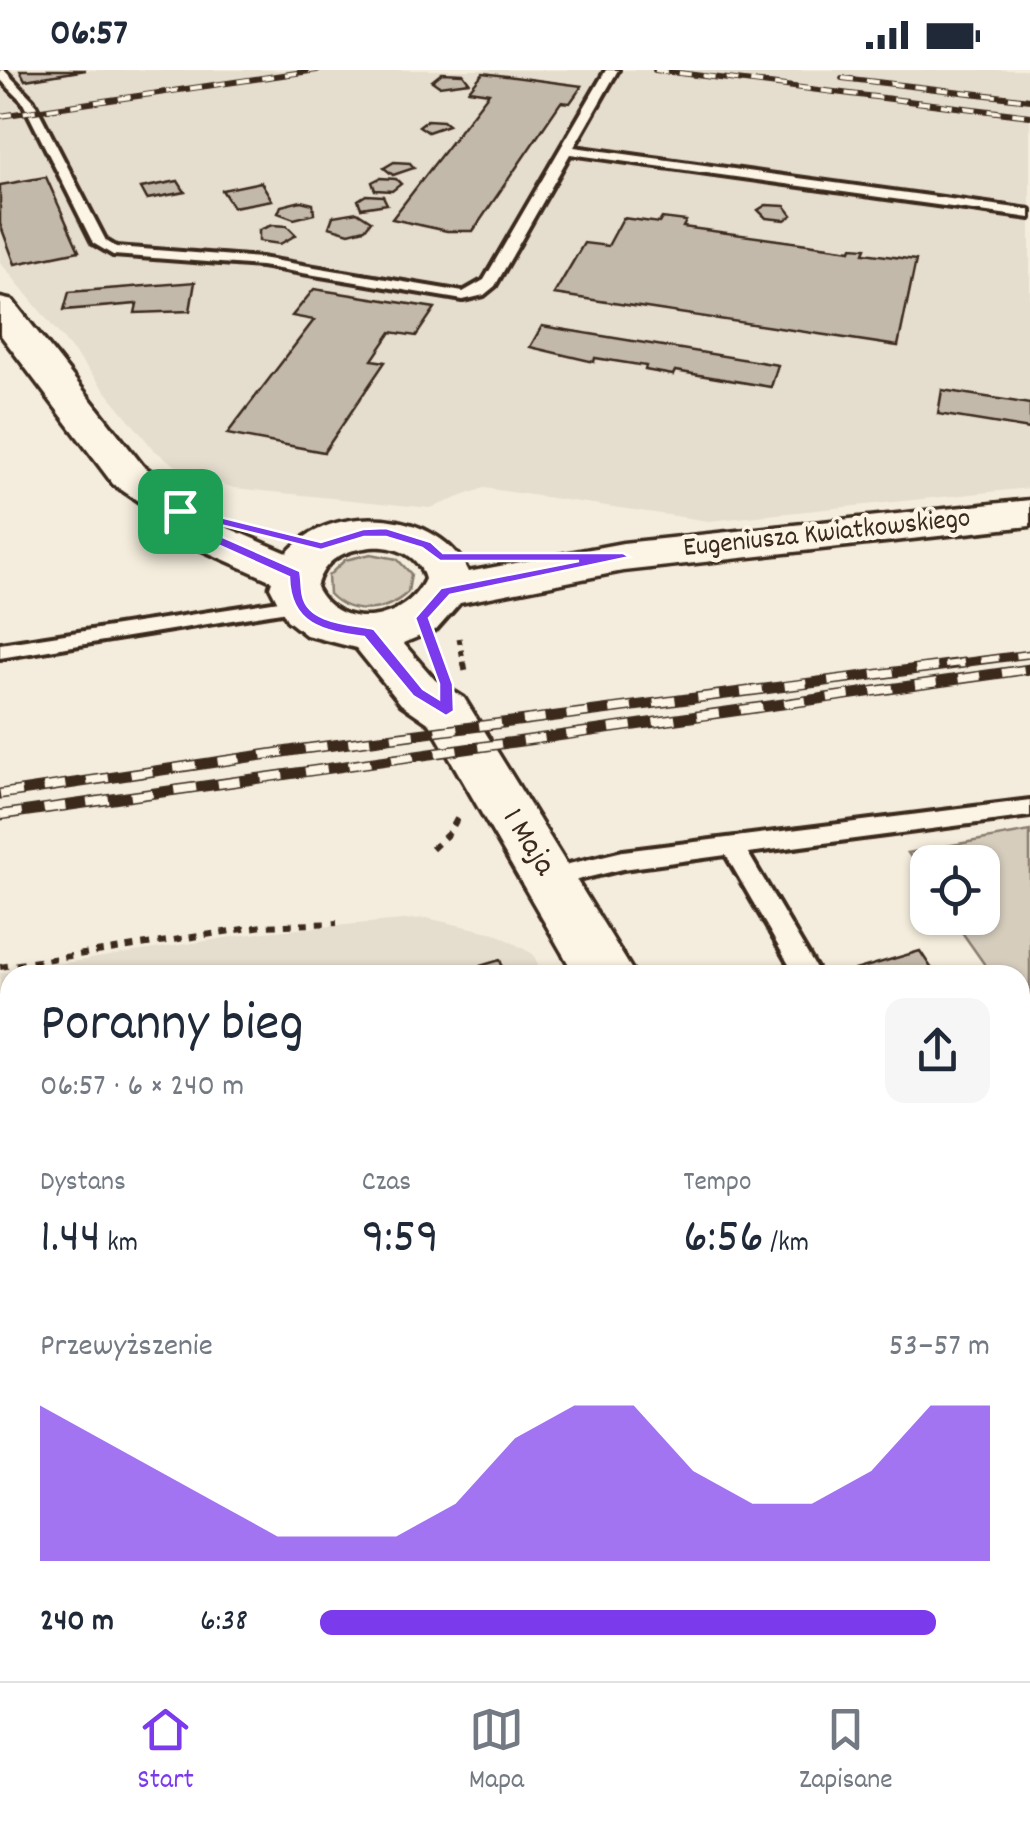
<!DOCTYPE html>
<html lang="pl">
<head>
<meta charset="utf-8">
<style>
	body { margin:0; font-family:Dekko,sans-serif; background:#f6f6f7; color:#1f2937; height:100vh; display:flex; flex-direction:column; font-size:38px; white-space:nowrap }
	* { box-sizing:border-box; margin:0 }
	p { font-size:32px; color:#747a83 }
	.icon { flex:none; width:55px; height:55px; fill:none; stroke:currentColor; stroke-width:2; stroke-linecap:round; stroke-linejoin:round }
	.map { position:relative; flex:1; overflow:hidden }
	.drawer { position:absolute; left:0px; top:895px; width:1030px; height:718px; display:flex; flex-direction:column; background:#fff; border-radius:30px 30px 0 0; box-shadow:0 2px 8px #0004 }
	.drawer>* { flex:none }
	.tools { position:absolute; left:910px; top:775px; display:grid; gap:20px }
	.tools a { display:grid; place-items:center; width:90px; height:90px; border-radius:20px; background:#fff; box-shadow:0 2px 8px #0004; font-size:50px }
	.pin { position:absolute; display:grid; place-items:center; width:85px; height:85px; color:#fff; margin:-42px; border-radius:20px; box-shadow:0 5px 15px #0006 }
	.round { display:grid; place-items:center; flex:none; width:105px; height:105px; border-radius:20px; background:#f6f6f7 }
	.headline { display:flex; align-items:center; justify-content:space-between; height:170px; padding:0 40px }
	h1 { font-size:55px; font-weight:600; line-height:75px }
	.stats { display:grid; grid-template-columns:repeat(3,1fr); gap:15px; height:170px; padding:10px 40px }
	.stats div { display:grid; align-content:center }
	.stats b { font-size:50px; font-weight:600 }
	.stats small { font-size:28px; font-weight:400 }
	.stats p { font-size:28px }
	.chart { height:280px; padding:20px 40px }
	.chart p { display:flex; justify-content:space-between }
	.chart svg { width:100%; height:180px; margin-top:10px; fill:#7c3aed; opacity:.7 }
	ul { padding:0 40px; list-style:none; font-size:32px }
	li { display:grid; grid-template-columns:160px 120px 1fr; align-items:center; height:75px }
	li i { height:25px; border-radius:12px; background:#7c3aed }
	.status { display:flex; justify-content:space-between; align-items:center; height:70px; padding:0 50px; background:#fff; direction:ltr }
	.status svg { height:28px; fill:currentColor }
	.menu { display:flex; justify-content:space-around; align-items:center; height:140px; border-top:2px solid #e0e1e3; background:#fff; font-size:28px; color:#747a83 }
	.menu a { display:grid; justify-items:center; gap:5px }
	.menu .selected { color:#7c3aed }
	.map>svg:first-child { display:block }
	.built { fill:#e5ddce }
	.green { fill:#d6cdbd; stroke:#887c6e; stroke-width:2.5 }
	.building { fill:#c3b9aa; stroke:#3b2a1e; stroke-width:2.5 }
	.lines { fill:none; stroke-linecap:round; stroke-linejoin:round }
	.service-casing { stroke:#3b2a1e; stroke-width:8 }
	.minor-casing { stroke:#3b2a1e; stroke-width:7 }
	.tertiary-casing { stroke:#3b2a1e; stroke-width:7 }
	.path-far2 { stroke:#3b2a1e; stroke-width:5; stroke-dasharray:6 6; stroke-linecap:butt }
	.path-far1 { stroke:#3b2a1e; stroke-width:6; stroke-dasharray:8 8; stroke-linecap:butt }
	.path { stroke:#3b2a1e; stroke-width:9; stroke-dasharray:10 10; stroke-linecap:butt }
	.service { fill:#fcf5e5; fill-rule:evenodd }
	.minor { fill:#fcf5e5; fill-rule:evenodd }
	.tertiary { fill:#fcf5e5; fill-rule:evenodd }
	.rail-far2-casing { stroke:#3b2a1e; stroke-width:6 }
	.rail-far1-casing { stroke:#3b2a1e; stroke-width:9 }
	.rail-casing { stroke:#3b2a1e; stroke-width:11 }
	.rail-far2 { stroke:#fcf5e5; stroke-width:4; stroke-dasharray:12; stroke-linecap:butt }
	.rail-far1 { stroke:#fcf5e5; stroke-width:6; stroke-dasharray:18; stroke-linecap:butt }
	.rail { stroke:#fcf5e5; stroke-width:8; stroke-dasharray:22; stroke-linecap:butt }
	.route { fill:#7c3aed; stroke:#fff; stroke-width:2.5; fill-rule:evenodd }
	.labels { text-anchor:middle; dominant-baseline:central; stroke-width:9; stroke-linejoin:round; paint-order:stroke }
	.far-street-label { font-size:28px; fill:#3b2a1e; stroke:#fcf5e5 }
	.street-label { font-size:32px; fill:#3b2a1e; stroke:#fcf5e5 }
</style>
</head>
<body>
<div class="status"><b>06:57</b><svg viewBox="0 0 49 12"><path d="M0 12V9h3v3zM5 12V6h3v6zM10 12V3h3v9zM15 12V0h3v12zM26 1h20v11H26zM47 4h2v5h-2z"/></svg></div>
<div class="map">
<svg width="1030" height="1611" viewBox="0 0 1030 1611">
	<rect width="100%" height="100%" fill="#f4eddd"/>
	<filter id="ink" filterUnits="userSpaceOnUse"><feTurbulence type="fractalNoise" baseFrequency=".01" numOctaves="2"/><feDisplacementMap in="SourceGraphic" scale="20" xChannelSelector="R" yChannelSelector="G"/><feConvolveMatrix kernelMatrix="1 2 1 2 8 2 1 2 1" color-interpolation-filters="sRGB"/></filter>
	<g filter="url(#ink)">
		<g class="built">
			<polygon points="0,0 1030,0 1030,418 709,451 484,418 430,438 234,418 183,401 154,380 0,192"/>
			<polygon points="426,848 495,863 533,884 543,905 10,905 10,1602 482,1603 458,1611 0,1611 0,903 264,862"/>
		</g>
		<g class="green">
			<path d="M371,484l26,5 14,15 -3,18c-22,21 -57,25 -79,2l-1,-18 17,-16z"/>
			<polygon points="1030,761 1030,961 1020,946 1020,905 992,905 952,848 982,848 982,792 928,792 927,811 908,783"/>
		</g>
		<g class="building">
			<polygon points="20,0 86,0 25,10"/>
			<polygon points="442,3 463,4 469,12 439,16 432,11"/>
			<polygon points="483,3 582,16 570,33 561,32 473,161 447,161 392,149 489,23 469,20"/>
			<polygon points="427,50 443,51 448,55 428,62 419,56"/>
			<polygon points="394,92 410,93 414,98 393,105 384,98"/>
			<polygon points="46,107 79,181 15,194 0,154 0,115"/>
			<polygon points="380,108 396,109 401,114 392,121 375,120 372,112"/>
			<polygon points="178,111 185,122 147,129 141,118"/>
			<polygon points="261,112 272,130 233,137 222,120"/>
			<polygon points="366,125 383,126 387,134 361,138 358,130"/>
			<polygon points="301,131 313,134 314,144 294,149 278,143 281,136"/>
			<polygon points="766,135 785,136 792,145 785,150 766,148 758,140"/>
			<polygon points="357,142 371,151 365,159 349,163 329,157 333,146"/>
			<polygon points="623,148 659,153 662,148 686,151 683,157 851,180 852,177 866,178 864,183 916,190 898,276 554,224 584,173 608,176"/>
			<polygon points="272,155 287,156 296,165 280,174 259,171 259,160"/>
			<polygon points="195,212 190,241 135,243 137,234 64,240 69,222"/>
			<polygon points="314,219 435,238 416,266 391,262 372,290 385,292 324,382 227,364 314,250 292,246"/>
			<polygon points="542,256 778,295 771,317 675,301 673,305 645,300 646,296 595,288 594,292 530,277"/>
			<polygon points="942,320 1030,334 1030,359 938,344"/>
			<polygon points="920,881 936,905 858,905 855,900"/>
			<polygon points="500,890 506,905 450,905"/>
			<polygon points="10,951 10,1009 0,1011 0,953"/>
			<polygon points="1020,1043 1030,1059 1030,1191 1020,1175"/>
		</g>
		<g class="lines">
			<defs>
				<g id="service">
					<polygon points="0,0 4,0 33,30 106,171 116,177 261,188 463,222 484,210 606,0 618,0 574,77 1030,140 1030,148 570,84 495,216 484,225 463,230 261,196 113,185 93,173 22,31 0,9"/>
					<polygon points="299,528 308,534 306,538 0,588 0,574"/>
					<polygon points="1030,730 1030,746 748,783 820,905 795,905 726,785 623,799 548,817 540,814 537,808 540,802 548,799 623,781"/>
					<polygon points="1020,1197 1030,1201 1030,1231 1024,1233 1020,1231"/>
				</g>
				<polygon id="minor" points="595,1602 681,1602 678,1611 591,1611"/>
				<g id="tertiary">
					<path d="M0,228l13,3 130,165 53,36 25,23 66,28c43,-52 153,-45 181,19l155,-29 407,-43v26l-407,45 -163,32 -23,26 -34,14 32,37 29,18 171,277h-60l-145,-251 -29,-20 -45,-56 -50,-13 -19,-15 -17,-33 2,-6 -81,-36 -25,-25 -53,-36 -113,-150zM371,477c24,-2 48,8 54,32 -20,44 -86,54 -109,8 8,-28 28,-37 55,-40z"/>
					<polygon points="1020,1567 1030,1571 1030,1611 970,1611 966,1602 1020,1602"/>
				</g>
			</defs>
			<use href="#service" class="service-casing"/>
			<use href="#minor" class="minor-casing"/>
			<use href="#tertiary" class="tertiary-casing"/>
			<polyline class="path-far2" points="459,568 464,595"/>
			<g class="path-far1">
				<polyline points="464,593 466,604"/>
				<polyline points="432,779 450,762 459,745"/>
				<polyline points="0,897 263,856 337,853"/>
			</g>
			<g class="path">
				<polyline points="1020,1401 1030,1400"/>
				<polyline points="1020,1530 1029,1547"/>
				<polyline points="782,1602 784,1611"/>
				<polyline points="514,1611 537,1602"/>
			</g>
			<use href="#service" class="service"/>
			<use href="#minor" class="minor"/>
			<use href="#tertiary" class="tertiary"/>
			<defs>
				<g id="rail-far2">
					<polyline points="655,0 1030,46"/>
					<polyline points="842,8 1030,30"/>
					<polyline points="0,46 317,0"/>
				</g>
				<polyline id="rail-far1" points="945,595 1030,584"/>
				<g id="rail">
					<polyline points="0,724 303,679 964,593"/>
					<polyline points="0,745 1030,599"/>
				</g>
			</defs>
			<use href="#rail-far2" class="rail-far2-casing"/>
			<use href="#rail-far1" class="rail-far1-casing"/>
			<use href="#rail" class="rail-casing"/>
			<use href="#rail-far2" class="rail-far2"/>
			<use href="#rail-far1" class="rail-far1"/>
			<use href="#rail" class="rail"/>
		</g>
	</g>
	<path class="route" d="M180,437l141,35 42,-13 23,-1 45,14 12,11h180l7,4 -180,38 -21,23 24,66 1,27 -8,5 -33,-20 -49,-59c-41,-6 -74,-12 -75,-60l-87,-39 -26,-24zM196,449l125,31 43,-13h22l36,11 18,13h139l-138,27 -26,30 24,66v15l-16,-10 -49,-60c-22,-5 -65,-5 -71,-33 -2,-8 -1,-17 -3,-25l-89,-39z"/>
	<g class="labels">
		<g class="far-street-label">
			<text transform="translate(827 465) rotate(-6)">Eugeniusza Kwiatkowskiego</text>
		</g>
		<g class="street-label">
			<text transform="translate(527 773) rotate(58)">1 Maja</text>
		</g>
	</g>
</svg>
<div class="tools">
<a><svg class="icon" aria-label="locate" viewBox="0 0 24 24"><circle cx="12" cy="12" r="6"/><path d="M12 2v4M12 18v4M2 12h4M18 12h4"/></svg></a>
</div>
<div class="pin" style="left:180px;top:441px;background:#1e9e55"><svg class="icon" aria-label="arrive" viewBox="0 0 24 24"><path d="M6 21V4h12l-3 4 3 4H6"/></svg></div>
<section class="drawer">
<div class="headline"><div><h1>Poranny bieg</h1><p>06:57 · 6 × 240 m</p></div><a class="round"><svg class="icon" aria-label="share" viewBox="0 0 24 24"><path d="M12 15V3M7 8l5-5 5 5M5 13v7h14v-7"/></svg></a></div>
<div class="stats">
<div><p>Dystans</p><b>1.44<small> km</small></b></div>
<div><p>Czas</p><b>9:59</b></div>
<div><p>Tempo</p><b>6:56<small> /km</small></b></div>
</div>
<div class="chart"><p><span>Przewyższenie</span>53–57 m</p>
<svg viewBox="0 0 160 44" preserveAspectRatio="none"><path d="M0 44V6L10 14L20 22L30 30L40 38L50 38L60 38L70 30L80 14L90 6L100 6L110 22L120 30L130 30L140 22L150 6L160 6V44z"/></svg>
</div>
<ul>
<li><b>240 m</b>6:38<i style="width:92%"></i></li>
</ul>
</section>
</div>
<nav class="menu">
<a class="selected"><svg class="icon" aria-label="home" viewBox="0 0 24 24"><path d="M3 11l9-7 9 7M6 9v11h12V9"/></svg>Start</a>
<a><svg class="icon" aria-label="map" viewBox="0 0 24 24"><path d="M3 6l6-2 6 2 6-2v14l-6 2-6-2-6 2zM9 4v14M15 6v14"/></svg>Mapa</a>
<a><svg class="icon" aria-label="saved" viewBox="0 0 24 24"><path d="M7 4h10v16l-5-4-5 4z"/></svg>Zapisane</a>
</nav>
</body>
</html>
